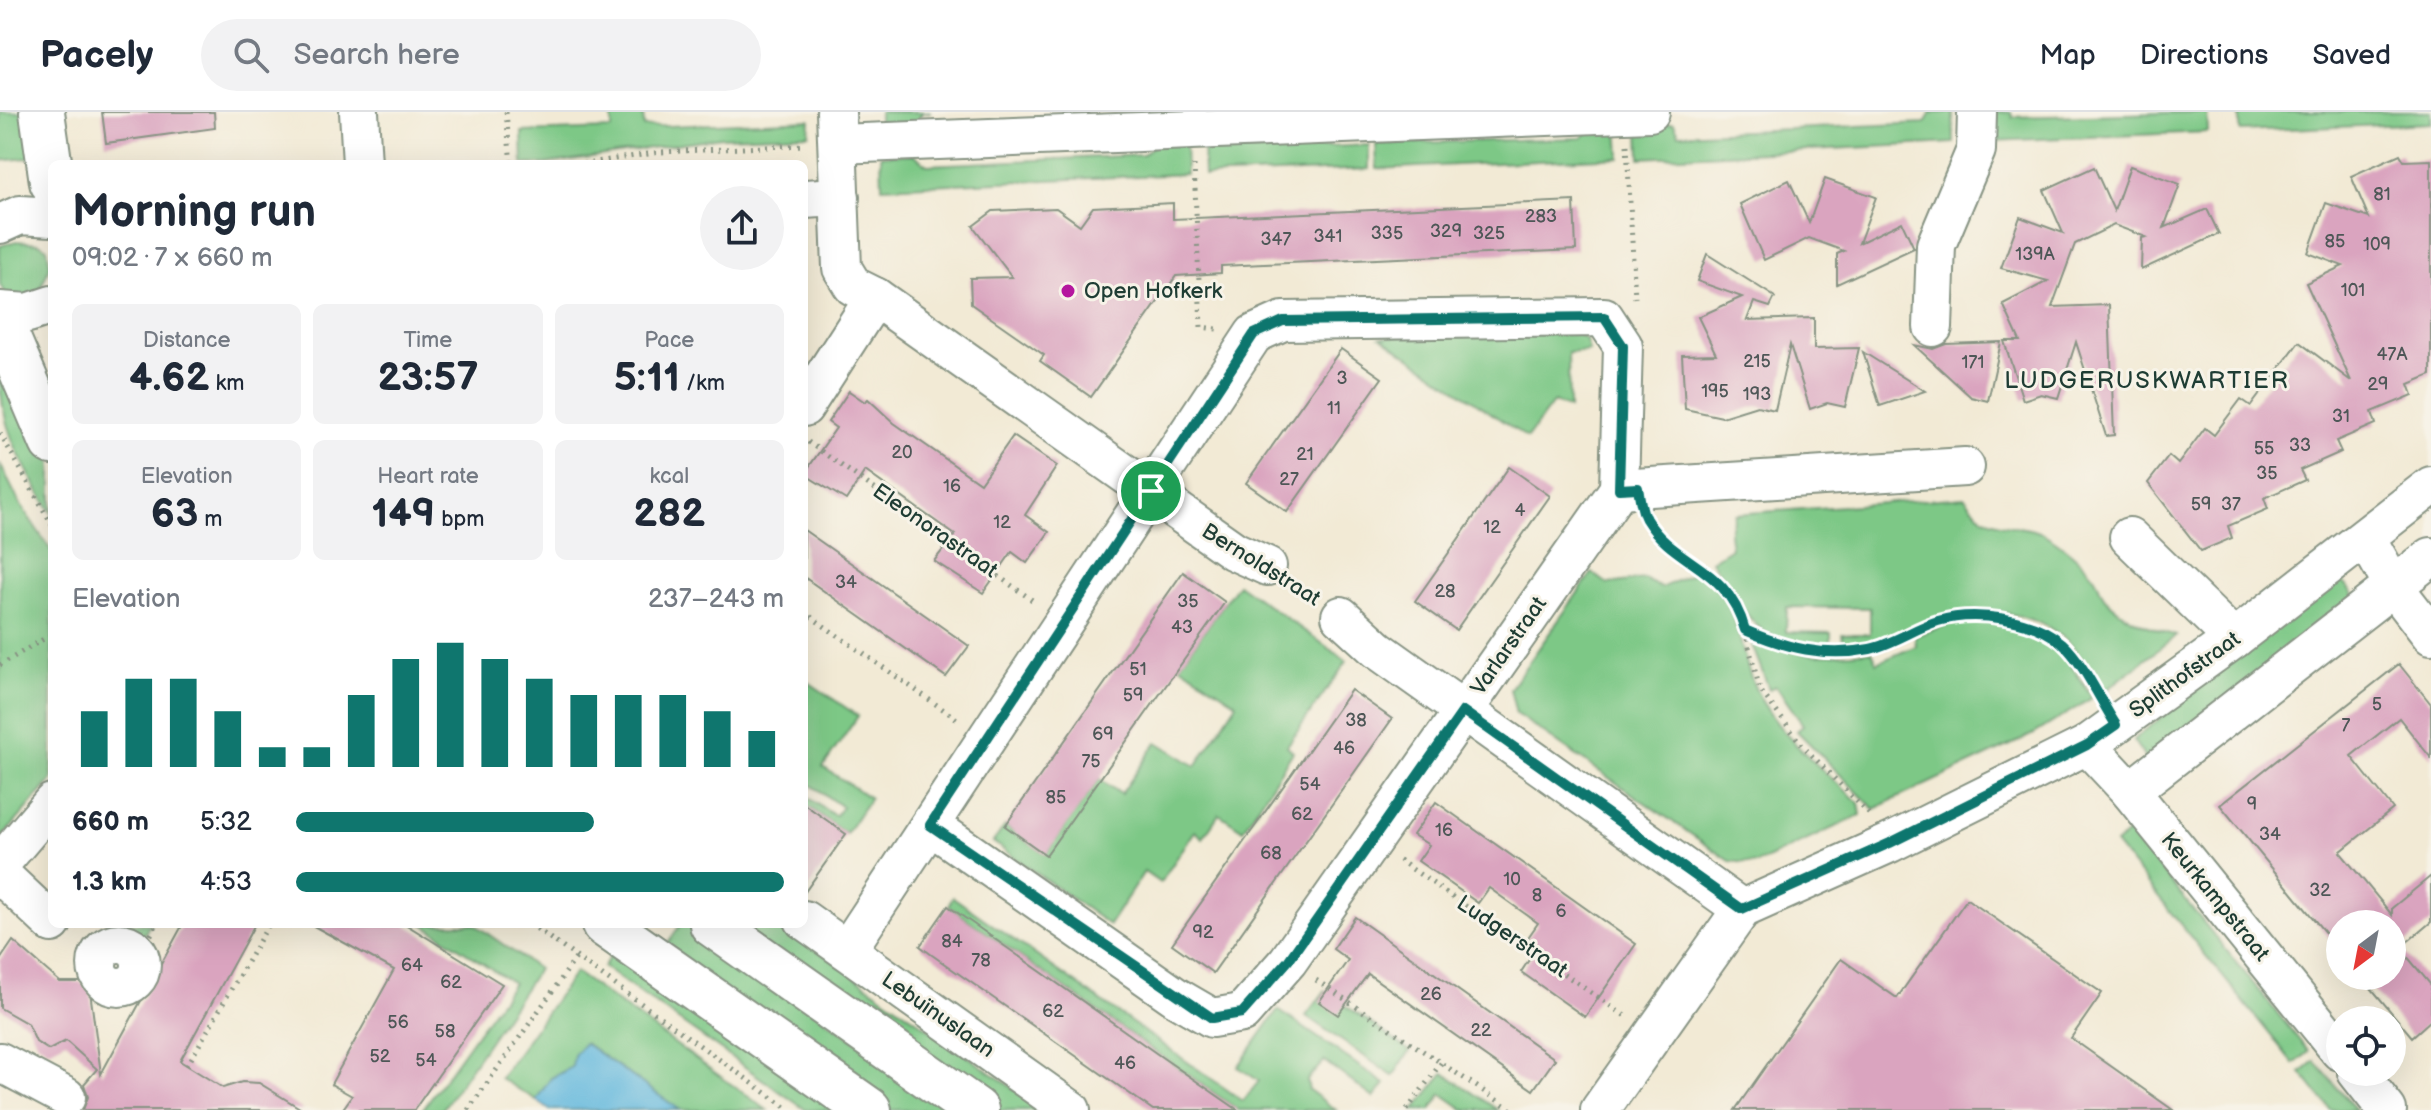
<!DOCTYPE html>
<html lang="en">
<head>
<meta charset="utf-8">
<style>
	body { margin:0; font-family:"Balsamiq Sans",sans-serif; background:#f2f2f3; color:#1f2937; height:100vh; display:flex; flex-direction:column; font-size:30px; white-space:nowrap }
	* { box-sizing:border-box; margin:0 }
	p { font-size:26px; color:#747a83 }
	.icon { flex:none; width:44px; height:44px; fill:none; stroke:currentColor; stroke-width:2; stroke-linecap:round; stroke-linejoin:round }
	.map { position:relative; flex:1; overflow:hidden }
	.details { position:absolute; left:48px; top:48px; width:760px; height:768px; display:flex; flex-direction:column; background:#fff; border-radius:12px; box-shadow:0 8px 32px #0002 }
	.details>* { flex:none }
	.needle { width:52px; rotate:212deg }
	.tools { position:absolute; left:2326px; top:798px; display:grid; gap:16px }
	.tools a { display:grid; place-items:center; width:80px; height:80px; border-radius:50%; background:#fff; box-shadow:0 8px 32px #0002; font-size:40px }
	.pin { position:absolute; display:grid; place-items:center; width:68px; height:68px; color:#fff; margin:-34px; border:4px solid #fff; border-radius:50%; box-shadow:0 2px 8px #0007 }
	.round { display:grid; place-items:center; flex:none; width:84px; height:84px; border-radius:42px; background:#f2f2f3 }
	.summary { display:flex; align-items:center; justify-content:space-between; height:136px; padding:0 24px }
	h1 { font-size:44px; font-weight:700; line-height:60px }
	.metrics { display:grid; grid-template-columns:repeat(3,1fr); gap:12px; height:136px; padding:8px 24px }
	.metrics div { display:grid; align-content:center; border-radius:12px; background:#f2f2f3; text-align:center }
	.metrics b { font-size:40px; font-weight:700 }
	.metrics small { font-size:22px; font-weight:400 }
	.metrics p { font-size:22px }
	.chart { height:224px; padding:16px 24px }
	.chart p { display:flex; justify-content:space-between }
	.chart svg { width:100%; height:144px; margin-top:8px; stroke:#0f766e; stroke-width:6 }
	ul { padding:0 24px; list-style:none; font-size:26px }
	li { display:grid; grid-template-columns:128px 96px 1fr; align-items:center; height:60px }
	li i { height:20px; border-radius:10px; background:#0f766e }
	header { display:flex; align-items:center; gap:48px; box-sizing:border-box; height:112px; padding:0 40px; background:#fff; border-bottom:2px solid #e0e1e3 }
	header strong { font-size:38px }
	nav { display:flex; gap:44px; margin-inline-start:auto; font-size:28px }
	.search { width:560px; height:72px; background:#f2f2f3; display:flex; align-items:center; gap:20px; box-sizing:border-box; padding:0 28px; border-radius:44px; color:#747a83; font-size:30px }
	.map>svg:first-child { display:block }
	.green { fill:#7dc886; stroke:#4e825d; stroke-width:2 }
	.water { fill:#60b7dd; stroke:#407a88; stroke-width:2 }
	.building { fill:#daa4bf }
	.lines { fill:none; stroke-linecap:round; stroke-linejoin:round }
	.minor-casing { stroke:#889484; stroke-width:42 }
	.major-casing { stroke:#889484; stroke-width:48 }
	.path { stroke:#889484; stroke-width:5; stroke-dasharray:2 6; stroke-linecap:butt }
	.minor { stroke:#fff; stroke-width:38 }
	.major { stroke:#fff; stroke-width:44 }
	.route-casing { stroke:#fff; stroke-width:16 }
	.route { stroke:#0f766e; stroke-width:10 }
	.poi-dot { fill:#b5179e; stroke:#f7f3e8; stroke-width:3 }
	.labels { text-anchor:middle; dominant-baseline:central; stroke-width:6; stroke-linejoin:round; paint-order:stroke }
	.number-label { font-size:18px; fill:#4e5757 }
	.poi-label { font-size:22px; fill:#1f3d34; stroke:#f7f3e8; text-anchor:start }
	.street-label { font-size:22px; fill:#1f3d34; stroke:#f7f3e8 }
	.neighbourhood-label { font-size:24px; letter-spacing:2px; fill:#1f3d34; stroke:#f7f3e8 }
</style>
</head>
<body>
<header>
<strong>Pacely</strong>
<div class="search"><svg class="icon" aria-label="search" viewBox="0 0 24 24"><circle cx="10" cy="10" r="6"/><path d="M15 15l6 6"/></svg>Search here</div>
<nav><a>Map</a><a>Directions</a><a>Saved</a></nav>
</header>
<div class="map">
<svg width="2431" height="998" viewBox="0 0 2431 998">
	<rect width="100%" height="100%" fill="#f7f3e8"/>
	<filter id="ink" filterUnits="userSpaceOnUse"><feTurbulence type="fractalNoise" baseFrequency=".0125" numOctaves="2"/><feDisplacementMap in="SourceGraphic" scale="16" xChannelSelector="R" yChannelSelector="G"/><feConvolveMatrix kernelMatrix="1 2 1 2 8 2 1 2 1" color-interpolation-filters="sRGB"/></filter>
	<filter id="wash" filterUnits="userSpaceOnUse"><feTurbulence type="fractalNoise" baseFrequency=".006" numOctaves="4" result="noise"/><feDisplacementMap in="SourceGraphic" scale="32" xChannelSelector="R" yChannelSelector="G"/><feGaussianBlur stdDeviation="1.8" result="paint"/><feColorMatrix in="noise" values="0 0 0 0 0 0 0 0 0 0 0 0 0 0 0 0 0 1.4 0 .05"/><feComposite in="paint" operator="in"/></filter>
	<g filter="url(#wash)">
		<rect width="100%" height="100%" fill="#f2ead5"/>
		<g class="green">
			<polygon points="0,0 29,0 36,45 0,49"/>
			<polygon points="612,0 643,0 644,15 810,8 809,22 721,25 546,52 523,52 522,20 612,17"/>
			<polygon points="879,0 931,0 923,0 913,13 879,14"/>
			<polygon points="1953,0 1954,31 1640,46 1639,12 1674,11 1679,22 1925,11 1931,1"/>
			<polygon points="1990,0 2011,0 2012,5 2207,0 2208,20 1991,29"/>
			<polygon points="2240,0 2431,0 2431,11 2240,19"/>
			<polygon points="1618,12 1620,45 1377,57 1376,32 1582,26 1591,16"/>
			<polygon points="1232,28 1244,39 1369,33 1369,57 1204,64 1203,29"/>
			<polygon points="1154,32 1185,32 1186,62 882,75 881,43 914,42 927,53 1143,43"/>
			<polygon points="16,129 39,131 47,136 50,154 40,177 21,187 6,183 0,173 0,134"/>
			<polygon points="1577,221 1586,228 1589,239 1568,241 1569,297 1554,290 1527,326 1381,225"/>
			<path d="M0,262l52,87v53c-28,-48 -52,-83 -52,-140z"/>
			<polygon points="0,352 20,392 52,440 52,668 0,728"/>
			<path d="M1965,385c26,41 55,21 84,40 17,11 34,24 46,41 4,6 5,15 11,21 18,20 45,29 70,37l-74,57c-10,-16 -18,-33 -30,-47 -26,-29 -79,-41 -116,-32 -38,8 -73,30 -112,33l-2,-13h28v-26l-83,-1 -1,25 45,1v15c-79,-2 -79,-30 -120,-87l20,-13 -2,-15 6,-19z"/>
			<path d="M1700,458c45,42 34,70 56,120 21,45 67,79 103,113l2,12 -105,49 -26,-3 -214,-147 -6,-25 82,-116 16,11 36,-5 17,9z"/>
			<polygon points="2338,464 2355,484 2147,649 2133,628"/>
			<polygon points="1238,472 1347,549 1287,634 1293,640 1243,718 1219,702 1203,726 1195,719 1160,771 1144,760 1109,813 993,730 1005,714 1046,742 1099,667 1121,682 1157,630 1196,654 1237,591 1180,553"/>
			<path d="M1974,508c70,8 83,20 118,78l-58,36 -160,75 -77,-78 6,-6 -27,-39 -7,3 -17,-44 7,-5c44,19 67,16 113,11l5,12 39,-17 -1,-10 37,-13z"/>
			<polygon points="804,567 858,604 823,655 870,686 846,722 804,692 804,683 835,704 842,695 804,668"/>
			<polygon points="2130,720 2309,940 2294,952 2115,732"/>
			<polygon points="953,785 1243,989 1259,969 1238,955 1278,898 1385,972 1374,986 1324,949 1307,968 1309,978 1336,998 1238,998 948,794"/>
			<polygon points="121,812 150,812 141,828 126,820"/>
			<polygon points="423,812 474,812 538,857 442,998 422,998 513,871"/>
			<polygon points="681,812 691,812 953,998 891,998 662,839"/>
			<polygon points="727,812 780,812 1044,998 991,998"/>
			<polygon points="616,835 847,998 806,998 603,855"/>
			<polygon points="575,860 767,998 680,998 585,931 572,955 551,966 536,988 500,966"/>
			<polygon points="1325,879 1410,939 1393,964 1306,904"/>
			<polygon points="2315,949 2356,998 2331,998 2301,961"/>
			<polygon points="1444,961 1498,998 1465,998 1442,982 1431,998 1414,998"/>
		</g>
		<polygon class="water" points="584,931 680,998 550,998 536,988 551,966 572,955 574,943"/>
		<g id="blocks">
			<g class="building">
				<polygon points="102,0 214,0 215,16 106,31"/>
				<polygon points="2400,42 2404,49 2431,48 2431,263 2409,272 2413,283 2372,300 2376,312 2336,329 2341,340 2300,358 2305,368 2264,386 2268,397 2228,414 2232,426 2201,439 2148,371 2169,344 2178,352 2205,316 2214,323 2241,287 2251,294 2299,230 2351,269 2306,171 2343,154 2308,141 2326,91 2369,106 2351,64"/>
				<polygon points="2130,54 2180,72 2164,116 2207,97 2219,122 2141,158 2142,126 2146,125 2114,113 2075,132 2052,195 2109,193 2114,323 2106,324 2076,230 2058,286 2041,282 2023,288 2004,229 2020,229 2003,192 2048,169 2001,156 2020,105 2063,121 2044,78 2094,55 2114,99"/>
				<polygon points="1825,67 1876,85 1859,131 1902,110 1914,136 1837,172 1837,142 1844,139 1809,126 1764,148 1740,92 1789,68 1809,111"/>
				<polygon points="1574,89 1576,138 1221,154 1221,161 1176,164 1091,285 1040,249 1044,243 971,192 970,166 1012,165 973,114 993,99 1056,96 1080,113 1093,95 1173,91 1173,107"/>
				<polygon points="1707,142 1775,185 1770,195 1754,190 1747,208 1814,206 1814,237 1859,236 1845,295 1827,291 1810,297 1790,233 1775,298 1757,294 1722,305 1685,297 1682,243 1716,242 1698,205 1742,185 1697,169"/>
				<polygon points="2001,230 1988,289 1971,285 1914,233 1933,237 1946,232"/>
				<polygon points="1341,237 1382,266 1287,400 1246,371"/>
				<polygon points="1863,240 1925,279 1880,294"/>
				<polygon points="849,279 865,290 868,287 894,311 980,371 1013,324 1057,354 1025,403 1049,420 1027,451 1012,440 983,481 934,449 955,423 865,359 846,388 804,362 836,316 828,310"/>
				<polygon points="1509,355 1550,384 1456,518 1415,489"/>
				<polygon points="804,418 969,534 946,565 804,465"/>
				<polygon points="1183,460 1225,490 1046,743 1005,714"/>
				<polygon points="2399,552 2431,592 2431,646 2399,606 2351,644 2393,697 2340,740 2392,803 2392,796 2431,764 2431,810 2400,836 2431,873 2431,908 2412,925 2361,864 2392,864 2392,812 2340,812 2340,839 2220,693"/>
				<polygon points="1351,578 1392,607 1213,861 1172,832"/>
				<polygon points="1436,690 1636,832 1585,905 1521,860 1538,834 1527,827 1538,811 1489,776 1478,791 1418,749 1429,733 1413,723"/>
				<polygon points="804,692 846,722 804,781"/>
				<polygon points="1967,787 2102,881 2071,926 2173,998 1735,998 1841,847 1897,886"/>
				<polygon points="948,794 1163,946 1238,998 1153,998 932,843 920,834"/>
				<polygon points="1355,805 1555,947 1533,978 1368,862 1338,903 1319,890 1348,848 1333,837"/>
				<polygon points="183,812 255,812 180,949 223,976 242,970 259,971 303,998 83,998 88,985 84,972 97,957 66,929 49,938 36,930 28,912 0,896 0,848 13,829 60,870 80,870 90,879 101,962"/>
				<polygon points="310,812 405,812 502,872 414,998 342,998 352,984 331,972 394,858"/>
			</g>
		</g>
	</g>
	<g filter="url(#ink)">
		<use href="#blocks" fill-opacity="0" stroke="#889484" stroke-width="2"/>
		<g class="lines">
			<defs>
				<g id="minor">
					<polyline points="359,0 362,52"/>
					<polyline points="836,0 842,156 853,174 875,185 1234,439 1267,454"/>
					<polyline points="838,32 1650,0"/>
					<polyline points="804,87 840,85"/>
					<polyline points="0,112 20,103 52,105"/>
					<polyline points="0,199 28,201 52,193"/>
					<polyline points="1933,215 1936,133 1976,38 1977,0"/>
					<polyline points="804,295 875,185"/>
					<polyline points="1619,377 1965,355"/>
					<polyline points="2129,425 2234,527"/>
					<polyline points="2366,426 2394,475 2431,523"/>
					<polyline points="1341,504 1377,537 1742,797"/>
					<polyline points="2087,633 2130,679 2340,939"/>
					<polyline points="2130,679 2431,445"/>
					<polyline points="930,713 1176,885 1212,906 1242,901 1288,849 1619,377"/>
					<polyline points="0,752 52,691"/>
					<polyline points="0,762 52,811"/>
					<polyline points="804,808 1071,998"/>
					<circle cx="119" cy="853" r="22"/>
					<polyline points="847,838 1254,222 1283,209 1604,205 1623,234 1619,377"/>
					<polyline points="0,950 66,985"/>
					<polyline points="2357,960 2387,998"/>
					<polyline points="1600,998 1742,797 1890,731 2087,633 2234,527 2431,374"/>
				</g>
				<g id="major">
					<polyline points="42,0 52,70"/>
					<polyline points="0,208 52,330"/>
					<polyline points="604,812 869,998"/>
					<polyline points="712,812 976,998"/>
				</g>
			</defs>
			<use href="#minor" class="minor-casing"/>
			<use href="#major" class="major-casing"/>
			<g class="path">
				<polyline points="506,0 511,52"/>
				<polyline points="1627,33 1635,186"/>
				<polyline points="583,52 661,40 805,33"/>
				<polyline points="1194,53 1201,215 1217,217"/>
				<polyline points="0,321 52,413"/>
				<polyline points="808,330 1035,490"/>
				<path d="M1649,410c34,43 80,49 96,108 41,18 79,28 124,19 24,-5 46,-20 68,-27 37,-13 93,-4 123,20 16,12 27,38 38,55"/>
				<polyline points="1294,472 1313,485"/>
				<polyline points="804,500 957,607"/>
				<polyline points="1745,519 1760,578 1802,633 1869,702"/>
				<polyline points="0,553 52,522"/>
				<polyline points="1399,748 1625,904"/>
				<polyline points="116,812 133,836"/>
				<polyline points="530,812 790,998"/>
				<polyline points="139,844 157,812"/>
				<polyline points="1316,868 1512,998"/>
				<polyline points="187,954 269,812"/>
				<polyline points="468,998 576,846"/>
				<polyline points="1407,998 1441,951"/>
			</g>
			<use href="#minor" class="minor"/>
			<use href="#major" class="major"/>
		</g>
	</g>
	<g class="lines" filter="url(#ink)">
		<defs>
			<path id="route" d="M1604,205l19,29 -4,143 19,-1c2,10 3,22 8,31 29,48 81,45 99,111 41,18 80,28 125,19 23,-5 45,-21 68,-28 36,-11 95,-3 124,22 22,20 38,57 54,82l-29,20 -197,98 -148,66 -279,-198 -175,250 -46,52 -30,5 -282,-193 324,-491 29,-13z"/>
		</defs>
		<use href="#route" class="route-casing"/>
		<use href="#route" class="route"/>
	</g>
	<circle class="poi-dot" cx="1068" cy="179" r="8"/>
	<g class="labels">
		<g class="number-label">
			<text x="2382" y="82">81</text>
			<text x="1541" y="104">283</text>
			<text x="1446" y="119">329</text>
			<text x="1387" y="121">335</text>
			<text x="1489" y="121">325</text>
			<text x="1328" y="124">341</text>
			<text x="1276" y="127">347</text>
			<text x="2335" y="129">85</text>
			<text x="2377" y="132">109</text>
			<text x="2035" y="142">139A</text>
			<text x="2353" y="178">101</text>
			<text x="2392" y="242">47A</text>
			<text x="1757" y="249">215</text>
			<text x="1973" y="250">171</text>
			<text x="1342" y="266">3</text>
			<text x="2378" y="272">29</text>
			<text x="1715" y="279">195</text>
			<text x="1757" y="282">193</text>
			<text x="1334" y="296">11</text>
			<text x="2341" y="304">31</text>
			<text x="2300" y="333">33</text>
			<text x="2264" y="336">55</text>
			<text x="902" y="340">20</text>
			<text x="1305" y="342">21</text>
			<text x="2267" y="361">35</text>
			<text x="1289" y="367">27</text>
			<text x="952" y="374">16</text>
			<text x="2201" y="392">59</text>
			<text x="2231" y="392">37</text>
			<text x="1520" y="398">4</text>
			<text x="1002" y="410">12</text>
			<text x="1492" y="415">12</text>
			<text x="846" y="470">34</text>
			<text x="1445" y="479">28</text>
			<text x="1188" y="489">35</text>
			<text x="1182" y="515">43</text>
			<text x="1138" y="557">51</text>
			<text x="1133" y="583">59</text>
			<text x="2377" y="592">5</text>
			<text x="1356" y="608">38</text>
			<text x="2346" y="613">7</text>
			<text x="1103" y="622">69</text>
			<text x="1344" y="636">46</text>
			<text x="1091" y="649">75</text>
			<text x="1310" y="672">54</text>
			<text x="1056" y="685">85</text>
			<text x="2252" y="692">9</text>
			<text x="1302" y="702">62</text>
			<text x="1444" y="718">16</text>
			<text x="2270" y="722">34</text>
			<text x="1271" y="741">68</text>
			<text x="1512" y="767">10</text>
			<text x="2320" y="778">32</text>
			<text x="1537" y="783">8</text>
			<text x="1561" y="799">6</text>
			<text x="1203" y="820">92</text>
			<text x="952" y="829">84</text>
			<text x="981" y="848">78</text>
			<text x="412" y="853">64</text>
			<text x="451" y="870">62</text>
			<text x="1431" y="882">26</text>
			<text x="1053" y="899">62</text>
			<text x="398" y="910">56</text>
			<text x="1481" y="918">22</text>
			<text x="445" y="919">58</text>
			<text x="380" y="944">52</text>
			<text x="426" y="948">54</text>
			<text x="1125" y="951">46</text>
		</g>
		<g class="poi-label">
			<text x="1084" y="179">Open Hofkerk</text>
		</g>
		<g class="street-label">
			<text transform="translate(935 419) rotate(35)">Eleonorastraat</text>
			<text transform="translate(1261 453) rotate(32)">Bernoldstraat</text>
			<text transform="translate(1509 534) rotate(-55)">Varlarstraat</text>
			<text transform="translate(2185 563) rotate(-36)">Splithofstraat</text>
			<text transform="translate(2215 785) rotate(51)">Keurkampstraat</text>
			<text transform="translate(1512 825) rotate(34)">Ludgerstraat</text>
			<text transform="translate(938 903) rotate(35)">Lebuïnuslaan</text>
		</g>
		<g class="neighbourhood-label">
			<text x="2147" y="268">LUDGERUSKWARTIER</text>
		</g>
	</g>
</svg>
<div class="tools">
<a><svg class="needle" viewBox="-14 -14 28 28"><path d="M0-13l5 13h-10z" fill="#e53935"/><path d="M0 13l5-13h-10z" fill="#747a83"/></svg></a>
<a><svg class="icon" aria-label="locate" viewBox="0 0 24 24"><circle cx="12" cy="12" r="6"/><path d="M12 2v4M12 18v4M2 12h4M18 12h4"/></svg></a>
</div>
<div class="pin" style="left:1151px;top:379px;background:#1e9e55"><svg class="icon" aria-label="arrive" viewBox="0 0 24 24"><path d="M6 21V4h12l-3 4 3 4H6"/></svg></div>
<section class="details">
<div class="summary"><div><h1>Morning run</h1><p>09:02 · 7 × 660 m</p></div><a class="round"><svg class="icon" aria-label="share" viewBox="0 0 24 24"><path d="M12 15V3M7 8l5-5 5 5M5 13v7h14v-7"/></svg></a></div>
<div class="metrics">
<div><p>Distance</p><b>4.62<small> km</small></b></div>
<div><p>Time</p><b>23:57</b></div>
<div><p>Pace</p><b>5:11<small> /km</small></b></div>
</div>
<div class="metrics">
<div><p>Elevation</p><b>63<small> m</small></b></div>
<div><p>Heart rate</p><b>149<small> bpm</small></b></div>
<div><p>kcal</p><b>282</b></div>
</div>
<div class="chart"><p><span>Elevation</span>237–243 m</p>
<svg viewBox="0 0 160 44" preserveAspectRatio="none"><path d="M5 44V27M15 44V17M25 44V17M35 44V27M45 44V38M55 44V38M65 44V22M75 44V11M85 44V6M95 44V11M105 44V17M115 44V22M125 44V22M135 44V22M145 44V27M155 44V33"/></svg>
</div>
<ul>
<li><b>660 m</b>5:32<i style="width:61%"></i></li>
<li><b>1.3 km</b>4:53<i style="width:100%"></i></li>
</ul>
</section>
</div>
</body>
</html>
